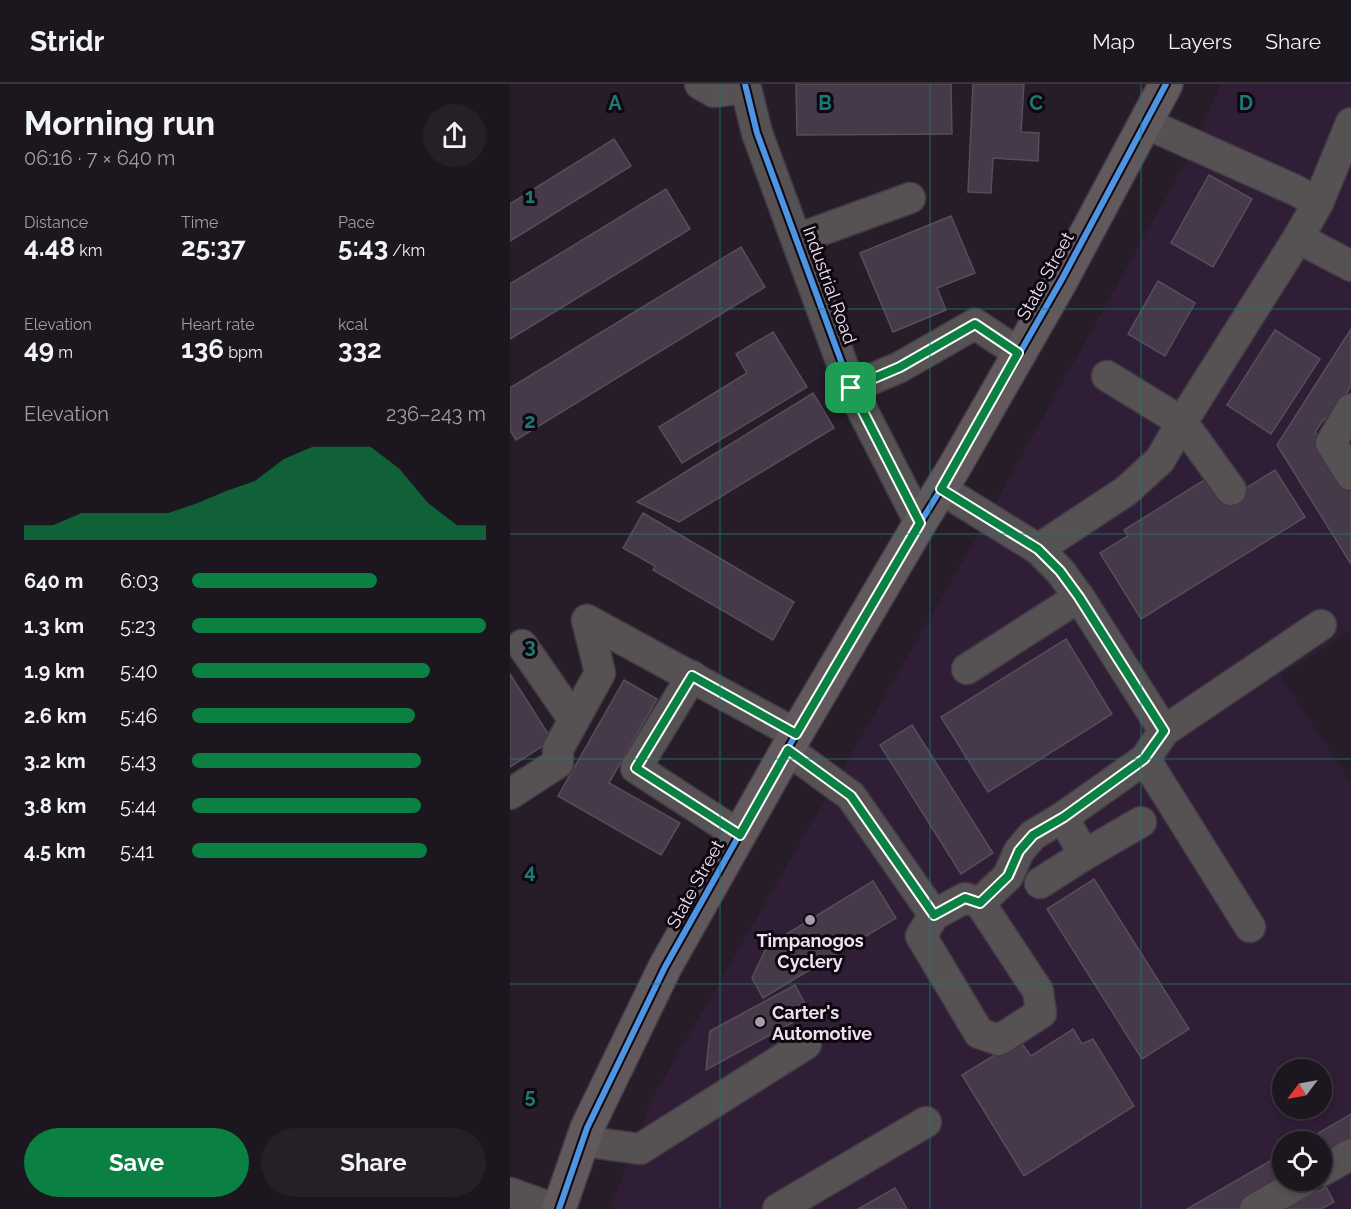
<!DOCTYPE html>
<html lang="en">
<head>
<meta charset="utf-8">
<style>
	body { margin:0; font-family:Raleway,sans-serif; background:#251f28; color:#f1f3f6; height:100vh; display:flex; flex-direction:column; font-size:22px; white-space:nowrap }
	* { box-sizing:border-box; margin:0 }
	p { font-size:20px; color:#a09fa4 }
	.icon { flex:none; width:33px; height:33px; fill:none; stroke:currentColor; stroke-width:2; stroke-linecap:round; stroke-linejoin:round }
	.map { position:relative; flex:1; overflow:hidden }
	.sheet { display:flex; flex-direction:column; background:#1c161f; width:510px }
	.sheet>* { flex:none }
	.needle { width:39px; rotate:238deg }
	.controls { position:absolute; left:762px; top:975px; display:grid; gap:12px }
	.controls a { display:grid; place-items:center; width:60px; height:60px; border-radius:50%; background:#1c161f; box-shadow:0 3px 9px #0003,0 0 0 2px #3a353d; font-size:30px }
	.pin { position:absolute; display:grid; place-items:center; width:51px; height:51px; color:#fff; margin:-26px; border-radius:12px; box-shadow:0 3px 9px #0006 }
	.round { display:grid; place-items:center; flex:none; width:63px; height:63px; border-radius:32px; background:#251f28 }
	.head { display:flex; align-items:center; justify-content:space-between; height:102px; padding:0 24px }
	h1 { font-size:33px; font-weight:700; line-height:45px }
	.metrics { display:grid; grid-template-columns:repeat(3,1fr); gap:9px; height:102px; padding:6px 24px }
	.metrics div { display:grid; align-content:center }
	.metrics b { font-size:26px; font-weight:700 }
	.metrics small { font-size:16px; font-weight:400 }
	.metrics p { font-size:16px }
	.chart { height:168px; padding:12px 24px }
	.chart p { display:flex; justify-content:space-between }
	.chart svg { width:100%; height:108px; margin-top:6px; fill:#0b8043; opacity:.7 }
	.action { display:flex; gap:12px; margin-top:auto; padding:12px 24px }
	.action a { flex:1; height:69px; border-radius:36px; background:#0b8043; color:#fff; font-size:24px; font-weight:700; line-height:69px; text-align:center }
	.action a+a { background:#251f28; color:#f1f3f6 }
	ul { padding:0 24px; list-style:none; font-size:20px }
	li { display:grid; grid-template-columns:96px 72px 1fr; align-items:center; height:45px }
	li i { height:15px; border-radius:8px; background:#0b8043 }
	header { display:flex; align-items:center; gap:36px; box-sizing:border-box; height:84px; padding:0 30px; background:#1c161f; border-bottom:2px solid #3a353d }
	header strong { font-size:28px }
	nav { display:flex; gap:33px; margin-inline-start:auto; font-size:21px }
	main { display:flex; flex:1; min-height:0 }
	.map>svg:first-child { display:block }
	.built { fill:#301d36; fill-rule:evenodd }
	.building { fill:#46394a; stroke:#564e58; stroke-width:1.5 }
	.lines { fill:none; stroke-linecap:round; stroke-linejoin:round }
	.minor-casing { stroke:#413944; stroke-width:33 }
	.major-casing { stroke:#413944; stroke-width:36 }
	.minor { stroke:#565153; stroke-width:30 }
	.major { stroke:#62595d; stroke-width:33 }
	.cycleway-casing { stroke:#0e0710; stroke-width:10 }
	.cycleway { stroke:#4d94e3; stroke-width:6 }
	.route-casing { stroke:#fff; stroke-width:12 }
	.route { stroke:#0b8043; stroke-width:8 }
	.grid { fill:none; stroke:#1a7b74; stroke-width:1.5; stroke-opacity:0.55 }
	.poi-dot { fill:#a79caa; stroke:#0e0710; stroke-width:2 }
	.labels { text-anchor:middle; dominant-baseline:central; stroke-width:6; stroke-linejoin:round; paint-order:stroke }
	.street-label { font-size:18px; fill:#ede1f0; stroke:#0e0710 }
	.poi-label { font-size:18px; font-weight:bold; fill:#ede1f0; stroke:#0e0710 }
	.grid-label { font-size:20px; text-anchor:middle; font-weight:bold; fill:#1a7b74; stroke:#0e0710; stroke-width:6; stroke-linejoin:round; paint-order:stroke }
</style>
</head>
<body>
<header>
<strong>Stridr</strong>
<nav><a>Map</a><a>Layers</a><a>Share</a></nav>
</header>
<main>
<section class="sheet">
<div class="head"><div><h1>Morning run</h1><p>06:16 · 7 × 640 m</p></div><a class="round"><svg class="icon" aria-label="share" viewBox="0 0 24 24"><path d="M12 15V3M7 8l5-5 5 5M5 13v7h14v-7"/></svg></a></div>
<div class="metrics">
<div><p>Distance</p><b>4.48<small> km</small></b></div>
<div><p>Time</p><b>25:37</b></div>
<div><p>Pace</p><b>5:43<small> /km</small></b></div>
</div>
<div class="metrics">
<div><p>Elevation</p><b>49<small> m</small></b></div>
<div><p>Heart rate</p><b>136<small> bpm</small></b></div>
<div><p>kcal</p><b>332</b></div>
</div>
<div class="chart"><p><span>Elevation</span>236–243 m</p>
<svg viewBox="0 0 160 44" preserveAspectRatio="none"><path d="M0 44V38L10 38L20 33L30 33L40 33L50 33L60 29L70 24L80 20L90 11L100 6L110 6L120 6L130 15L140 29L150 38L160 38V44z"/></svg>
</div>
<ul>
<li><b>640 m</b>6:03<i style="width:63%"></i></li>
<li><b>1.3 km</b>5:23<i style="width:100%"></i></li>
<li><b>1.9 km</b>5:40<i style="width:81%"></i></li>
<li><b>2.6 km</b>5:46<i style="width:76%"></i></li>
<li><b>3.2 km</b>5:43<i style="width:78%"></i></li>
<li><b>3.8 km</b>5:44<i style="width:78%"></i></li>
<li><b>4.5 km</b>5:41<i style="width:80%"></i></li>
</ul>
<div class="action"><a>Save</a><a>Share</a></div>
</section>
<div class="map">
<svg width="841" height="1125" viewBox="0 0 841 1125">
	<rect width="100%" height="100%" fill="#261d29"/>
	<path class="built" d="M711,0h130v547l-71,44 71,107v427h-734l-6,-3 41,-107 312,-540 225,-403zM772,986h40v38h-40zM772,1058h40v38h-40z"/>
	<g class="building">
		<polygon points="286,0 441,0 442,50 287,51"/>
		<polygon points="463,0 514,0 511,48 529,49 528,77 483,74 481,109 458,108"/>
		<polygon points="104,55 121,82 0,157 0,120"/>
		<polygon points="699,91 742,115 703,183 661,159"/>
		<polygon points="156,105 180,145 0,255 0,200"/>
		<polygon points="441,132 465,189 427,204 436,226 383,248 350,169"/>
		<polygon points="231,163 255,203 6,356 0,346 0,304"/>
		<polygon points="648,197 685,219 655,272 618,250"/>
		<polygon points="841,245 841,302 818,338 814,335 805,348 841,406 841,480 767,361"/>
		<polygon points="765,246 810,275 761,350 717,321"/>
		<polygon points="263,248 297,303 172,379 149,343 237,289 226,270"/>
		<polygon points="303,309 324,344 169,438 127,418"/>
		<polygon points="765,386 795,433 631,535 590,469 618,452 614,446 699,393 714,418"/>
		<polygon points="133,429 284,518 263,556 143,486 145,482 113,464"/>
		<polygon points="556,555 602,630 478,708 431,633"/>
		<polygon points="0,590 42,656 0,683"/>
		<polygon points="114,596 147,615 99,699 170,739 151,771 48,712"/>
		<polygon points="402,641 483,769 451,790 370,661"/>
		<polygon points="584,795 679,945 632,975 537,825"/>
		<polygon points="363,797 386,834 253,914 242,894 257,862"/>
		<polygon points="285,901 300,929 196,986 200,947"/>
		<polygon points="563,945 572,960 583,955 624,1022 514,1092 452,991 509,956 521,972"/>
		<polygon points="841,1030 841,1059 812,1076 812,1058 795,1057"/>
		<polygon points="772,1070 772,1096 776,1096 727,1125 677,1125"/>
		<polygon points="816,1103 824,1118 811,1125 776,1125"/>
		<polygon points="385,1104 397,1125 348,1125"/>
	</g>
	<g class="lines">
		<defs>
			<g id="minor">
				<polyline points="190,0 204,8 235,4"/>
				<polyline points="235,0 247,49 341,304 410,439"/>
				<polyline points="635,39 785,106 808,119"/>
				<polyline points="788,154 841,182"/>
				<polyline points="287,155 400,114"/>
				<polyline points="597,292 672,338 721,406"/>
				<polyline points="341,304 390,283 465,240 509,269"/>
				<polyline points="841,325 821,359 841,391"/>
				<polyline points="431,405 528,465 550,487 569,513 654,647 635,675 740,843"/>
				<polyline points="528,465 616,407 650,376 672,338 788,154 808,119 841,39"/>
				<polyline points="77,536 286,650"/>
				<polyline points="12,561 64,636"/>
				<polyline points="457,585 569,513"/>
				<polyline points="182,592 126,684 229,751"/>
				<polyline points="654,647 811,541"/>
				<polyline points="278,666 341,712 424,831 411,852 469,949 489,956 531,929 528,907 470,819 455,814 424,831"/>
				<polyline points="0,710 48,679 48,665 90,589 77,536"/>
				<polyline points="574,771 631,738"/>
				<polyline points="530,799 574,771 553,733"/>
				<polyline points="470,819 498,792 509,767 523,751 553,733 635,675"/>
				<polyline points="72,1057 130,1065 296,960"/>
				<polyline points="812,1087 841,1070"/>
				<polyline points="0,1109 45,1125"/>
				<polyline points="268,1125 416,1038"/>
				<polyline points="745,1125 795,1096"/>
			</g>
			<polyline id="major" points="49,1125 77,1044 155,883 286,650 410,439 445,382 552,195 656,0"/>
		</defs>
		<use href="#minor" class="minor-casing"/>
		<use href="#major" class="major-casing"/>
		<use href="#minor" class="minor"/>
		<use href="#major" class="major"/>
		<defs>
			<g id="cycleway">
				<polyline points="235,0 247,49 341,304 410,439"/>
				<polyline points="49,1125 77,1044 155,883 286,650 410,439 445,382 552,195 656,0"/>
			</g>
		</defs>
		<use href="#cycleway" class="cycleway-casing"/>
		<use href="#cycleway" class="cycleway"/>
	</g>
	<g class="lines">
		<defs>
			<polygon id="route" points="465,240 508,269 431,405 528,465 550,487 569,513 654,647 634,675 554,733 523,751 509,767 498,792 470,819 455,814 424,831 341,712 278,666 230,751 126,684 182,592 286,650 410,439 341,304 390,283"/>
		</defs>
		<use href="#route" class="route-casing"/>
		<use href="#route" class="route"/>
	</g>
	<path class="grid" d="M210,0v1125M420,0v1125M631,0v1125M0,225h841M0,450h841M0,675h841M0,900h841"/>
	<g class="poi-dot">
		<circle cx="300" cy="836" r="6"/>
		<circle cx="250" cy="938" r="6"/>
	</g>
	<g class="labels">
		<g class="street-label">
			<text transform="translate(535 192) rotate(-61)">State Street</text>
			<text transform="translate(320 201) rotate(70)">Industrial Road</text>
			<text transform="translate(185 800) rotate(-61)">State Street</text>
		</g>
		<g class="poi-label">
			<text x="300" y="856">Timpanogos<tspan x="300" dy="21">Cyclery</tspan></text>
			<text x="262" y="928" text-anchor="start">Carter's<tspan x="262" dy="21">Automotive</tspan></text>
		</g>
	</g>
	<g class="grid-label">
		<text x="105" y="26">A</text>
		<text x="315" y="26">B</text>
		<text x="526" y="26">C</text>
		<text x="736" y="26">D</text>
		<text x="20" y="119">1</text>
		<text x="20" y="344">2</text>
		<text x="20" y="569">3</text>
		<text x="20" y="794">4</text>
		<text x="20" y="1019">5</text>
	</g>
</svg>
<div class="controls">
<a><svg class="needle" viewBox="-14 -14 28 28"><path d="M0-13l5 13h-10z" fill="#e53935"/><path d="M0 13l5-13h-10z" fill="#a09fa4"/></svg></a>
<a><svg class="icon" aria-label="locate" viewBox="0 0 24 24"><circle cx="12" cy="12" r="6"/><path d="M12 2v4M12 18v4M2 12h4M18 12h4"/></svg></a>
</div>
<div class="pin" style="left:341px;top:304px;background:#1e9e55"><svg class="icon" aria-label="arrive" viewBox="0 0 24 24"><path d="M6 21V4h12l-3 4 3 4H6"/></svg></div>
</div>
</main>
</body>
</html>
